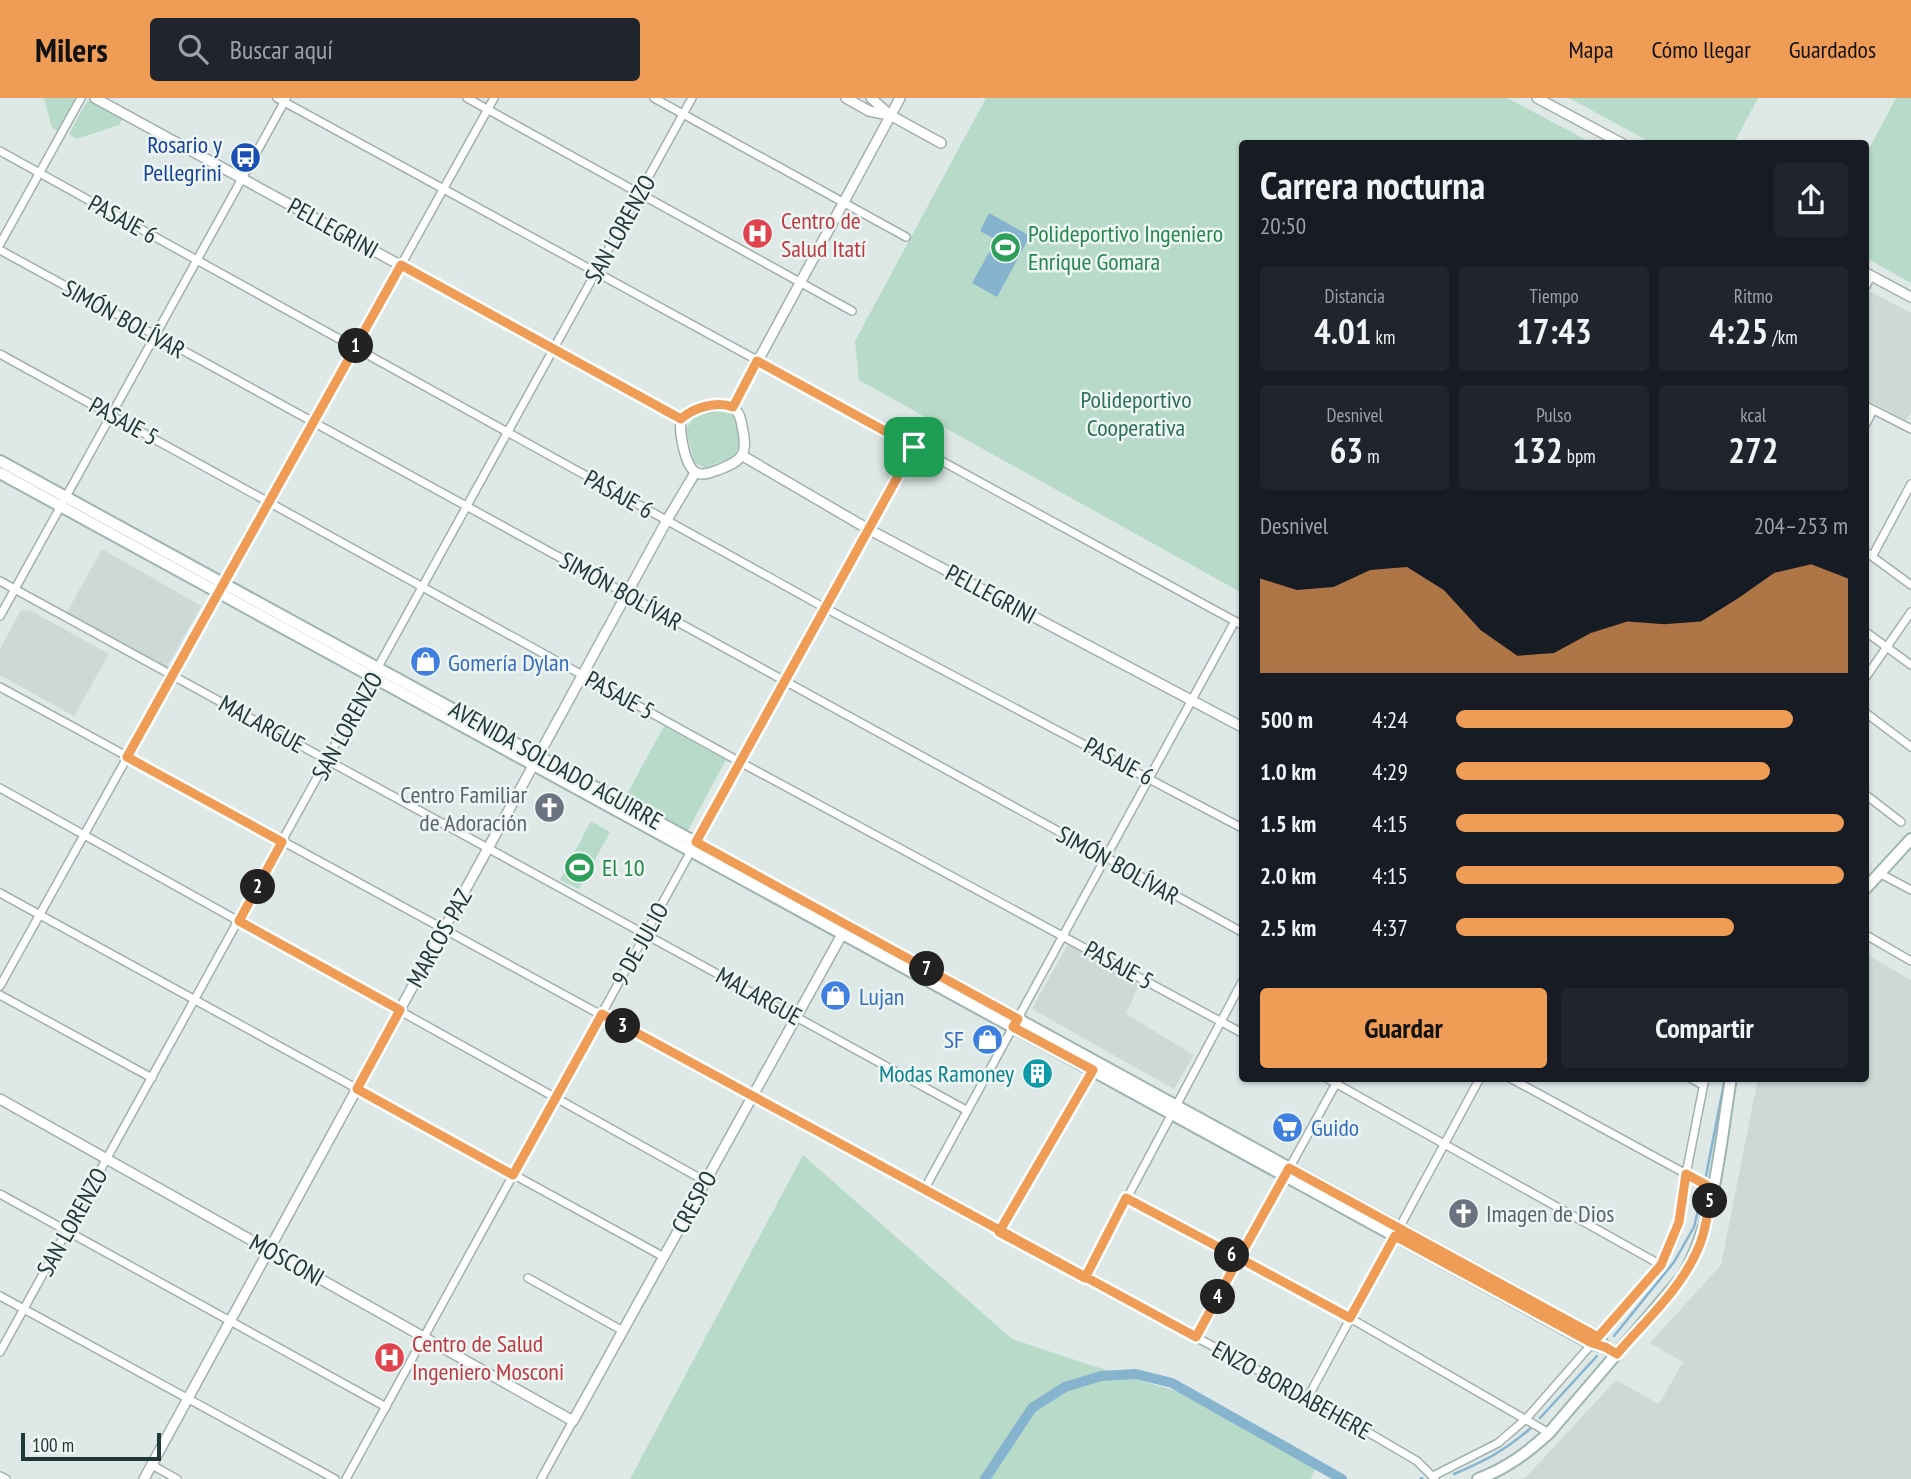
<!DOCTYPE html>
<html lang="es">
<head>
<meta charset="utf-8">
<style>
	body { margin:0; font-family:"PT Sans Narrow",sans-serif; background:#20242c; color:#f1f3f6; height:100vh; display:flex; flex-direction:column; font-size:26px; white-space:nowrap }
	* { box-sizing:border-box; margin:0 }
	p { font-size:23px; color:#9ea1a6 }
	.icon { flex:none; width:38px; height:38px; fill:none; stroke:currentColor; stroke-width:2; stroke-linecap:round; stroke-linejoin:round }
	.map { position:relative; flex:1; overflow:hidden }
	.panel { position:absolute; left:1239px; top:42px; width:630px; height:942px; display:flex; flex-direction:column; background:#171b24; border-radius:7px; box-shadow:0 2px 5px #0004 }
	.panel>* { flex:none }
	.scale { position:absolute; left:21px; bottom:18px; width:140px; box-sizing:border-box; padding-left:7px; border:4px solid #203837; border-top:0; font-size:19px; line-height:24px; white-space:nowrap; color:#203837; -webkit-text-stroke:5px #eef6f4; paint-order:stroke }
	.pin { position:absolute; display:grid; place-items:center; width:60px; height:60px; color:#fff; margin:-30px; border-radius:14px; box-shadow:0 4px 10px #0006 }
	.km { position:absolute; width:35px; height:35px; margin:-18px; border-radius:50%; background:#222; color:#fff; font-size:19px; line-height:35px; text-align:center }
	.round { display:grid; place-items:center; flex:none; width:74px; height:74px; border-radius:7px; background:#20242c }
	.head { display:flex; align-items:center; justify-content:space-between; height:119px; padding:0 21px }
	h1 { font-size:38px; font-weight:700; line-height:52px }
	.figures { display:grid; grid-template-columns:repeat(3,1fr); gap:10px; height:119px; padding:7px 21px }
	.figures div { display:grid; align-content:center; border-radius:7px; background:#20242c; text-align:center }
	.figures b { font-size:35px; font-weight:700 }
	.figures small { font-size:19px; font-weight:400 }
	.figures p { font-size:19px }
	.chart { height:196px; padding:14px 21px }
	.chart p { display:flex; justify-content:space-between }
	.chart svg { width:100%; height:126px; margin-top:7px; fill:#ef9d56; opacity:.7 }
	.primary-button { display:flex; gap:14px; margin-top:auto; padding:14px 21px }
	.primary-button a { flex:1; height:80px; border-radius:7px; background:#ef9d56; color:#111; font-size:28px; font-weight:700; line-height:80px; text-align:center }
	.primary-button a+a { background:#20242c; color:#f1f3f6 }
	ul { padding:0 21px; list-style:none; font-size:23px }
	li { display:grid; grid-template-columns:112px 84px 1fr; align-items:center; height:52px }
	li i { height:18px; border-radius:9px; background:#ef9d56 }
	header { display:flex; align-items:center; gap:42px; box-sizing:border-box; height:98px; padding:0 35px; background:#ef9d56; color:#111 }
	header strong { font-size:33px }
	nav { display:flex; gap:38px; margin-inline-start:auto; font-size:24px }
	.search { width:490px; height:63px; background:#20242c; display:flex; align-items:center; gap:18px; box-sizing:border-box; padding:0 24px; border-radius:7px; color:#9ea1a6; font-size:26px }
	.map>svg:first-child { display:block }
	.built { fill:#ccd9d6 }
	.green { fill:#b7dbc8 }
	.water { fill:#86b3ce }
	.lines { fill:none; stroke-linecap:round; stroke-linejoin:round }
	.stream { stroke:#86b3ce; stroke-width:2.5 }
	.canal { stroke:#86b3ce; stroke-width:10 }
	.minor-casing { stroke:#a1b0af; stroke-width:10 }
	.tertiary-casing { stroke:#a1b0af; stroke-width:12 }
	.secondary-casing { stroke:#9db5b1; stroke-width:14 }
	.minor { stroke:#fff; stroke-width:7 }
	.tertiary { stroke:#fff; stroke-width:9 }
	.secondary { stroke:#fff; stroke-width:10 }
	.route-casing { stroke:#fff; stroke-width:14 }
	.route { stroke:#ef9d56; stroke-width:9 }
	.labels { text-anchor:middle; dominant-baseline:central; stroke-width:5; stroke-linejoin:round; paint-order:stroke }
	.transit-label { font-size:24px; fill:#164399; stroke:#eef6f4; text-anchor:end }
	.street-label { font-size:24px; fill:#203837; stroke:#eef6f4 }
	.health-label { font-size:24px; fill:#be3a42; stroke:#eef6f4; text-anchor:start }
	.leisure-label { font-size:24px; fill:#27864d; stroke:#eef6f4; text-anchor:start }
	.park-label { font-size:24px; fill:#2b6e54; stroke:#eef6f4 }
	.shop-label { font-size:24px; fill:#366cbe; stroke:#eef6f4; text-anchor:start }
	.worship-label { font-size:24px; fill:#5b616d; stroke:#eef6f4; text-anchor:end }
	.culture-label { font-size:24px; fill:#0d838f; stroke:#eef6f4; text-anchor:end }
</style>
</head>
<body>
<header>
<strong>Milers</strong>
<div class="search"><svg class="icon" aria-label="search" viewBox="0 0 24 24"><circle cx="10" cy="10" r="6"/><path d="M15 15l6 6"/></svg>Buscar aquí</div>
<nav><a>Mapa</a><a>Cómo llegar</a><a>Guardados</a></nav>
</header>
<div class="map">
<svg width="1911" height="1381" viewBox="0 0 1911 1381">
	<rect width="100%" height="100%" fill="#dee9e7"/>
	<g class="built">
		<polygon points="1869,193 1911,215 1911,314 1906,323 1866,301 1866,200"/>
		<polygon points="102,451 201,508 167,569 66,516"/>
		<polygon points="21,512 31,513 109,556 74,618 0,577 0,551"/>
		<polygon points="1068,846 1139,887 1126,916 1194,957 1174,991 1032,911"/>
		<polygon points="1866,856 1911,882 1911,1381 1521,1381 1527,1378 1616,1282 1659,1306 1683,1264 1650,1245 1721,1167 1758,980 1866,980"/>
	</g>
	<g class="green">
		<polygon points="44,0 75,0 58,33 52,30"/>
		<polygon points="986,0 1507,0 1592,45 1242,46 1242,495 859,282 855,243"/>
		<polygon points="1569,0 1758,0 1734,45 1652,45"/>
		<polygon points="1896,0 1911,0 1911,185 1866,160 1866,57"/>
		<polygon points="88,3 95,3 123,20 119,27 77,41 69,36 84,8"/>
		<polygon points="721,311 734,318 742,343 733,359 705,370 694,364 686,331 694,319"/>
		<polygon points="664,628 726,662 687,734 625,700"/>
		<polygon points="591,723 610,734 579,791 560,782"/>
		<polygon points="803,1057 1012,1241 1087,1266 1192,1298 1318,1365 1311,1381 630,1381"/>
	</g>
	<polygon class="water" points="989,115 1030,138 997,199 972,185 996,142 980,133"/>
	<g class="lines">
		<g class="stream">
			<polyline points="1706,1078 1725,980"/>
			<polyline points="1614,1238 1674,1164 1694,1129 1703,1092"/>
			<polyline points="1540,1320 1597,1258"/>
			<path d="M1454,1376c31,-13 52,-24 78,-47"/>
			<polyline points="1420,1381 1422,1380"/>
		</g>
		<polyline class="canal" points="985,1381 1032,1310 1065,1289 1101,1278 1136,1276 1172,1285 1342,1381"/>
		<defs>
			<g id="minor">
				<polyline points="277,0 1242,527"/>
				<polyline points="467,0 852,213"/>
				<polyline points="654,0 906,139"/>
				<polyline points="0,53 825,510 1242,730"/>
				<polyline points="0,146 81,0"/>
				<polyline points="0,152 1242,834"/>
				<polyline points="1866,188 1871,178"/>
				<polyline points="0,256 740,664 1242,935"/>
				<polyline points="1866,308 1911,331"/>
				<polyline points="1866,326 1873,312"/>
				<polyline points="1866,454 1911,487"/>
				<polyline points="1873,457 1911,386"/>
				<polyline points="0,483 966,1012"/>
				<polyline points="0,518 286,1"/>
				<polyline points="1866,534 1911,567"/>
				<polyline points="1866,579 1911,514"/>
				<polyline points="0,589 999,1134 1308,1299 1417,1363 1435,1381"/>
				<polyline points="1866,615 1911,649"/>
				<polyline points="0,690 705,1083"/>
				<polyline points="1866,697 1901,724"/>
				<polyline points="1879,775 1911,792"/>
				<polyline points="0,795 664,1159"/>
				<polyline points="1866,837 1911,863"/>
				<polyline points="0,888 494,0"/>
				<polyline points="0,897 152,980"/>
				<polyline points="1326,980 1661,1167"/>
				<polyline points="1510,980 1712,1090"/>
				<polyline points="1690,980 1703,987"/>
				<polyline points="924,1092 1235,523"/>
				<polyline points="0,1096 386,1309"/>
				<polyline points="1127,1100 1350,1220 1549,1335"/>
				<polyline points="999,1134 1093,971"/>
				<polyline points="1085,1179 1242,884"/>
				<polyline points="528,1180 623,1233"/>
				<polyline points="0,1198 335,1381"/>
				<polyline points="1196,1239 1339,980"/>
				<polyline points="0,1254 692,0"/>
				<polyline points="1308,1299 1480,980"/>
				<polyline points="152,1367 177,1381"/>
				<polyline points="0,1378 6,1381"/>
				<polyline points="1433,1378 1498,1345 1526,1321 1661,1167 1676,1137 1679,1124 1686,1076 1705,980"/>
				<polyline points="346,1381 913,349"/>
				<polyline points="541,1381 573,1323"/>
			</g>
			<g id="tertiary">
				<polyline points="95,0 681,321"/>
				<polyline points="846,0 869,13 889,17"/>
				<polyline points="871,0 890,17 941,45"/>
				<polyline points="1537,0 1623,46"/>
				<polyline points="1866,175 1911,199"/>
				<path d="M724,306c13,4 16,9 18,22 6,28 2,34 -24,44 -7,2 -13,6 -21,3 -12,-5 -18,-41 -16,-54l14,-9z"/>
				<polyline points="733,309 900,0"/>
				<polyline points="743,358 868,431 1242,629"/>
				<polyline points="0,1001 573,1323 845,831"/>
				<polyline points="144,1381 667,422 695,375"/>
			</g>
			<g id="secondary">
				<polyline points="0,363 1598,1239 1605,1249"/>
				<polyline points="0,375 1592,1246 1605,1249 1617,1256"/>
				<polyline points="1866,790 1911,741"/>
				<path d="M1478,1381c28,-10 50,-27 71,-46l134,-157c33,-58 37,-133 48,-198"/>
			</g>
		</defs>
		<use href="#minor" class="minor-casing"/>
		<use href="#tertiary" class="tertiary-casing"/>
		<use href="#secondary" class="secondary-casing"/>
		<use href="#minor" class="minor"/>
		<use href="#tertiary" class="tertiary"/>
		<use href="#secondary" class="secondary"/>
	</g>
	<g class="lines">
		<defs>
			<path id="route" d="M914,349l-157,-86 -24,46c-16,-6 -39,0 -52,12l-280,-154 -274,492 155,85 -43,79 161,89 -43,79 156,86 89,-161 594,323 43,-79 111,60 45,-82 197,107 13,4 12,7c27,-32 63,-64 80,-103 9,-19 11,-42 15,-63l-26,-14 -7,48 -18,43 -63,72 -309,-169 -50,90 -113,-60 -41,80 -86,-46 94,-162 -80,-43 5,-8 -322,-177 218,-395"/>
		</defs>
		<use href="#route" class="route-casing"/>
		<use href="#route" class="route"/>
	</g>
	<defs>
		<symbol id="bus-disc" viewBox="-11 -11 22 22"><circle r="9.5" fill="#1a4fb4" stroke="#eef6f4"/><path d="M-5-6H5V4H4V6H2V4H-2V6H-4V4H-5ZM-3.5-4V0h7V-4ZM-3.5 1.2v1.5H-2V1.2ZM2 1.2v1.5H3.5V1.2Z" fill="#fff"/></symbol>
		<symbol id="hospital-disc" viewBox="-11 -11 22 22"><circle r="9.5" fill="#e0444e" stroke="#eef6f4"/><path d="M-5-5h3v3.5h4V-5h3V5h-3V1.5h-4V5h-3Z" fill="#fff"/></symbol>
		<symbol id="stadium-disc" viewBox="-11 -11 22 22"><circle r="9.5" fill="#2e9e5b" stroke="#eef6f4"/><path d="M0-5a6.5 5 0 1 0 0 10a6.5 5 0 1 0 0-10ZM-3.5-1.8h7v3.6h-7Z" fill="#fff"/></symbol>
		<symbol id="shop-disc" viewBox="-11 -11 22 22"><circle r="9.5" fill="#3f7fe0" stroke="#eef6f4"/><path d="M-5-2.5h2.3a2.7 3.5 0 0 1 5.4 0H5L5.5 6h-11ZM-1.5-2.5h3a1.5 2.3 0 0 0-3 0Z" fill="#fff"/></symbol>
		<symbol id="church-disc" viewBox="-11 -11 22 22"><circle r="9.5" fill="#6b7280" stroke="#eef6f4"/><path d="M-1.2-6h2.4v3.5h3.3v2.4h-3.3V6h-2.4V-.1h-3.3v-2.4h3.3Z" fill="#fff"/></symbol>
		<symbol id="building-disc" viewBox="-11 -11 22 22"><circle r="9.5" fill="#0f9aa8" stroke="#eef6f4"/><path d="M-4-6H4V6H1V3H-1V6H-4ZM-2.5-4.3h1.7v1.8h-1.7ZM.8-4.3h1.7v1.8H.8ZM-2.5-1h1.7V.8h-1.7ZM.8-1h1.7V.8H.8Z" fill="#fff"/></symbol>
		<symbol id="supermarket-disc" viewBox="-11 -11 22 22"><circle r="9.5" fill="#3f7fe0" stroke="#eef6f4"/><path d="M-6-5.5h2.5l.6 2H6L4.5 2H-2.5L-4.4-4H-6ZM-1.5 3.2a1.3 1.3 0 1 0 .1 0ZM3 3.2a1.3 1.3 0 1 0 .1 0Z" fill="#fff"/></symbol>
	</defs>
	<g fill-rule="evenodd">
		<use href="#bus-disc" x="228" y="42" width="35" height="35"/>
		<use href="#hospital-disc" x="740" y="118" width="35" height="35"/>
		<use href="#stadium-disc" x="988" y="132" width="35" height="35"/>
		<use href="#shop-disc" x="408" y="546" width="35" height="35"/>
		<use href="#church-disc" x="532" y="692" width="35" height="35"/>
		<use href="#stadium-disc" x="562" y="752" width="35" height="35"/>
		<use href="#shop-disc" x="818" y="880" width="35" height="35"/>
		<use href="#shop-disc" x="970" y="924" width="35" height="35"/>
		<use href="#building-disc" x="1020" y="958" width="35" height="35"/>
		<use href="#supermarket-disc" x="1270" y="1012" width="35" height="35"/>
		<use href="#church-disc" x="1446" y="1098" width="35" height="35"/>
		<use href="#hospital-disc" x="372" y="1242" width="35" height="35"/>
	</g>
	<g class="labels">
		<g class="transit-label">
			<text x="222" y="46">Rosario y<tspan x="222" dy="28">Pellegrini</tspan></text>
		</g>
		<g class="street-label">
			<text transform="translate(123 121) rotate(29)">PASAJE 6</text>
			<text transform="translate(333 130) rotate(29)">PELLEGRINI</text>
			<text transform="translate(620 131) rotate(-61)">SAN LORENZO</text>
			<text transform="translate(124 221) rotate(29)">SIMÓN BOLÍVAR</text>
			<text transform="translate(124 323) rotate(29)">PASAJE 5</text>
			<text transform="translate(619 396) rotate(29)">PASAJE 6</text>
			<text transform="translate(621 493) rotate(29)">SIMÓN BOLÍVAR</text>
			<text transform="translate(991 496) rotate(28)">PELLEGRINI</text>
			<text transform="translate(620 597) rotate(29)">PASAJE 5</text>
			<text transform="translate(262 626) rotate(29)">MALARGUE</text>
			<text transform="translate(347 628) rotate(-61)">SAN LORENZO</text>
			<text transform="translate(1119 663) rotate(28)">PASAJE 6</text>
			<text transform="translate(556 667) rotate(29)">AVENIDA SOLDADO AGUIRRE</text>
			<text transform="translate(1118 767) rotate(29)">SIMÓN BOLÍVAR</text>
			<text transform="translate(439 840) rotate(-61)">MARCOS PAZ</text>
			<text transform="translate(640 846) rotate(-61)">9 DE JULIO</text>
			<text transform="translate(1119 867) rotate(29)">PASAJE 5</text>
			<text transform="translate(759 898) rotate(29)">MALARGUE</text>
			<text transform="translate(694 1104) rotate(-61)">CRESPO</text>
			<text transform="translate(72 1124) rotate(-61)">SAN LORENZO</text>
			<text transform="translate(287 1162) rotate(29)">MOSCONI</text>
			<text transform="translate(1292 1292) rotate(29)">ENZO BORDABEHERE</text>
		</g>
		<g class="health-label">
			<text x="781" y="122">Centro de<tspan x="781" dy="28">Salud Itatí</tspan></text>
			<text x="412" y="1245">Centro de Salud<tspan x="412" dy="28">Ingeniero Mosconi</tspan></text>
		</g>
		<g class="leisure-label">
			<text x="1028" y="135">Polideportivo Ingeniero<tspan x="1028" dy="28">Enrique Gomara</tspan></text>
			<text x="602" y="769">El 10</text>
		</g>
		<g class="park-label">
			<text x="1136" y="301">Polideportivo<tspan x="1136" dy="28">Cooperativa</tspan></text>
		</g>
		<g class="shop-label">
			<text x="448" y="564">Gomería Dylan</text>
			<text x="859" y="898">Lujan</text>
			<text x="964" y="941" text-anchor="end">SF</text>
			<text x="1311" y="1029">Guido</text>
		</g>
		<g class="worship-label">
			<text x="527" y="696">Centro Familiar<tspan x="527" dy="28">de Adoración</tspan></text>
			<text x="1486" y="1115" text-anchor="start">Imagen de Dios</text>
		</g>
		<g class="culture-label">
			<text x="1014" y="975">Modas Ramoney</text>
		</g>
	</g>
</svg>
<div class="scale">100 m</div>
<div class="pin" style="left:914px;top:349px;background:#1e9e55"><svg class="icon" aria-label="arrive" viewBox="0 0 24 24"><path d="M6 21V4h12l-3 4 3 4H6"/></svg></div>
<b class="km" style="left:356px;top:248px">1</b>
<b class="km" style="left:258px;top:789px">2</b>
<b class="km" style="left:623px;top:928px">3</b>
<b class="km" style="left:1218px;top:1199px">4</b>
<b class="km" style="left:1710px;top:1103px">5</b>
<b class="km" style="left:1232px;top:1157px">6</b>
<b class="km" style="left:927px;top:871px">7</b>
<section class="panel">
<div class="head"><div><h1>Carrera nocturna</h1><p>20:50</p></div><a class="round"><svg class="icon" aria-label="share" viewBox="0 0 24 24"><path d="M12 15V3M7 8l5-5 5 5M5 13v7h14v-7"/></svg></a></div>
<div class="figures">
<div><p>Distancia</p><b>4.01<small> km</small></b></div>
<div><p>Tiempo</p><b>17:43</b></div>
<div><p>Ritmo</p><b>4:25<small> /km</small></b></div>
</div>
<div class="figures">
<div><p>Desnivel</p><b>63<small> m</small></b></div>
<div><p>Pulso</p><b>132<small> bpm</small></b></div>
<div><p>kcal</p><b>272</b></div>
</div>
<div class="chart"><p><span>Desnivel</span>204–253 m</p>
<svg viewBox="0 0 160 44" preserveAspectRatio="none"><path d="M0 44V11L10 15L20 14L30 8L40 7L50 15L60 29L70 38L80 37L90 30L100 26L110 27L120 26L130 18L140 9L150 6L160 11V44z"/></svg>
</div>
<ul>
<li><b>500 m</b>4:24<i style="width:86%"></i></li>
<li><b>1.0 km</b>4:29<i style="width:80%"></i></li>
<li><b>1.5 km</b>4:15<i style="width:99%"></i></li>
<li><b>2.0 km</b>4:15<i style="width:99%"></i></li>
<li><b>2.5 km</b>4:37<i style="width:71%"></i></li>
</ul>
<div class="primary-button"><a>Guardar</a><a>Compartir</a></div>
</section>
</div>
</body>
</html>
